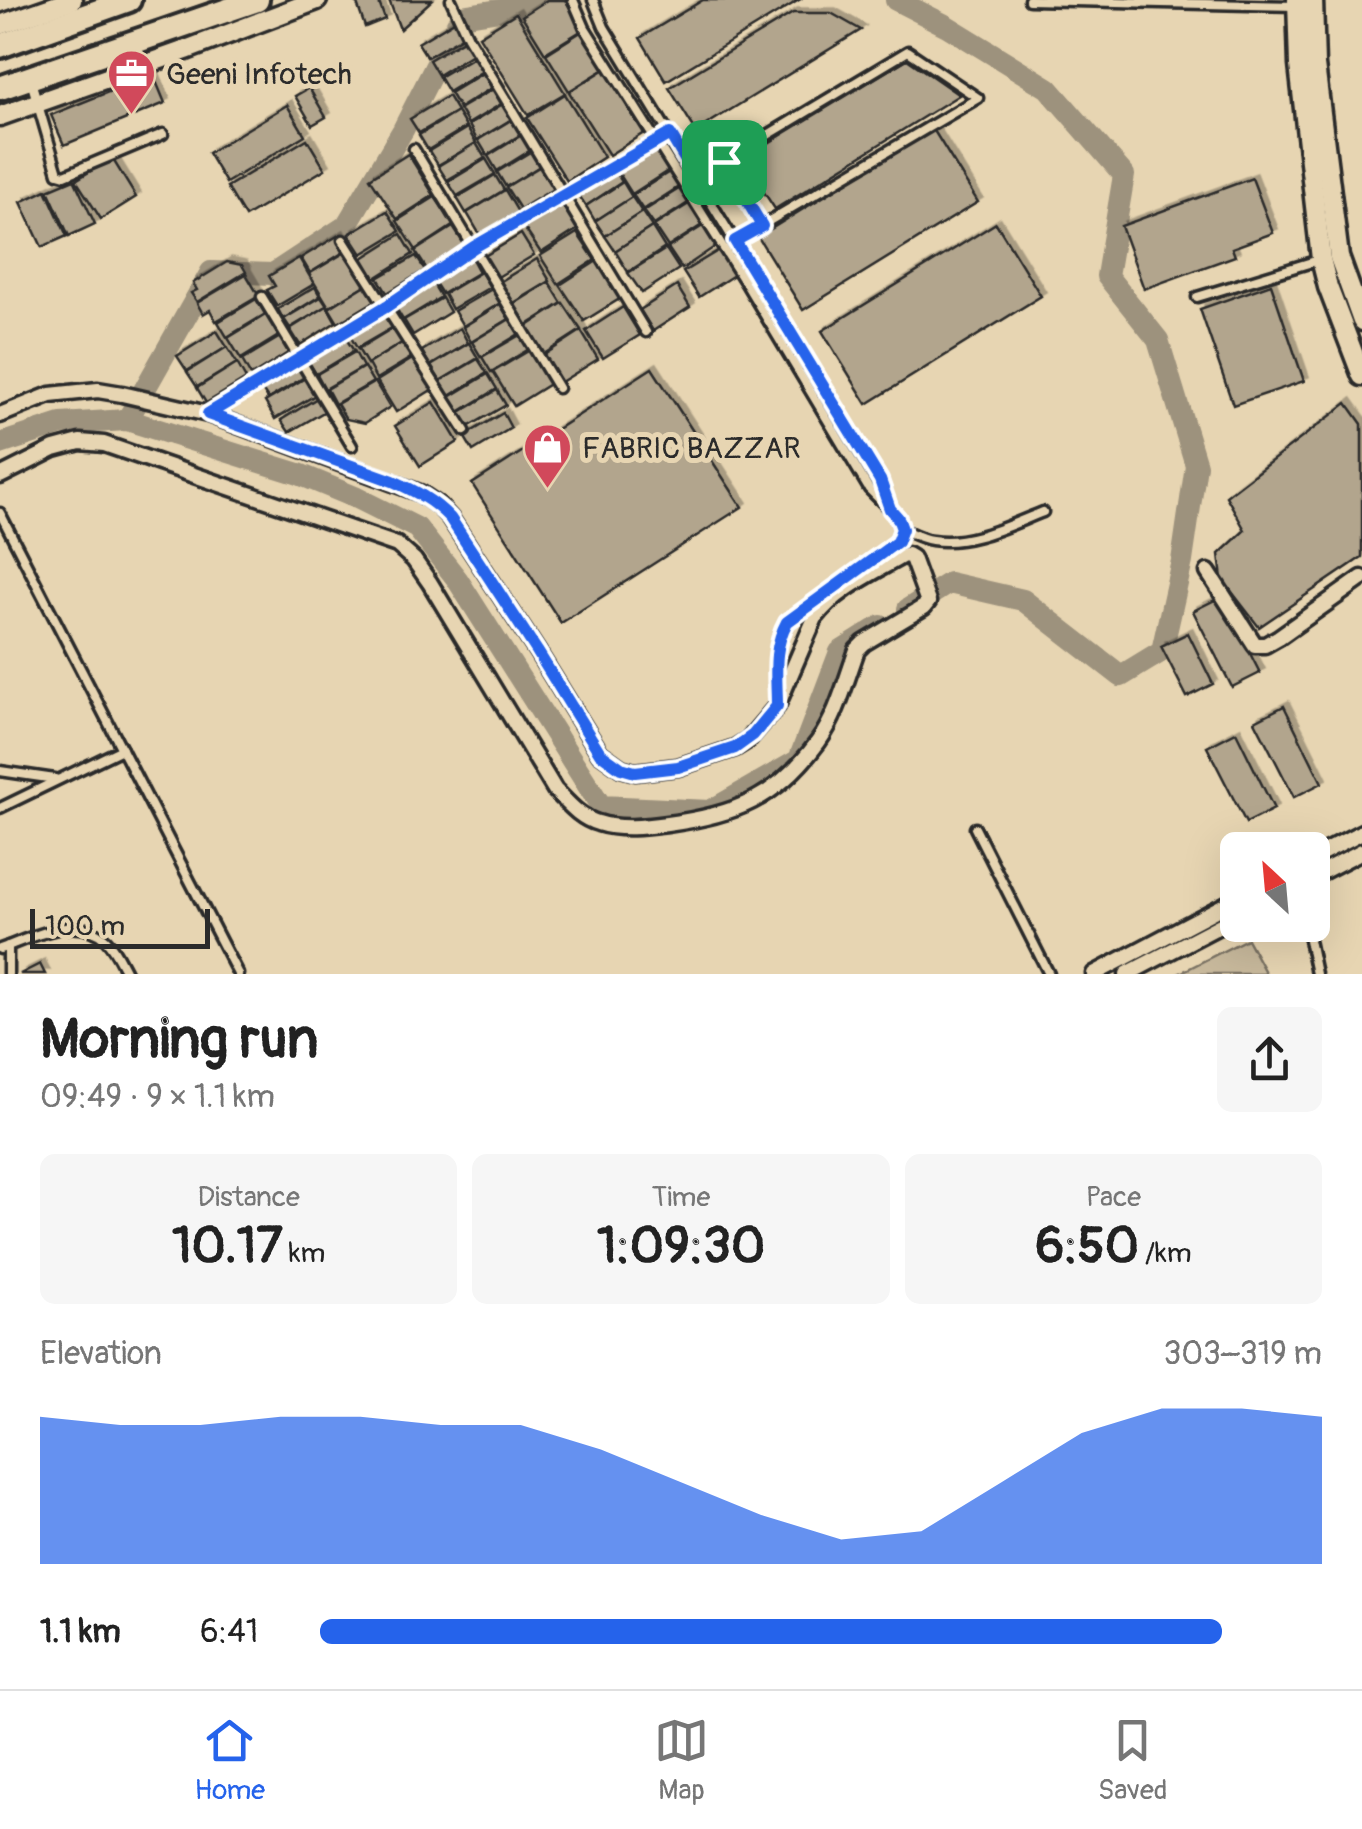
<!DOCTYPE html>
<html lang="en">
<head>
<meta charset="utf-8">
<style>
	body { margin:0; font-family:Pangolin,sans-serif; background:#f6f6f6; color:#222; height:100vh; display:flex; flex-direction:column; font-size:38px; white-space:nowrap }
	* { box-sizing:border-box; margin:0 }
	p { font-size:32px; color:#767676 }
	.icon { flex:none; width:55px; height:55px; fill:none; stroke:currentColor; stroke-width:2; stroke-linecap:round; stroke-linejoin:round }
	.map { position:relative; height:974px; overflow:hidden }
	.drawer { display:flex; flex-direction:column; background:#fff; flex:1 }
	.drawer>* { flex:none }
	.needle { width:65px; rotate:334deg }
	.buttons { position:absolute; left:1220px; top:832px; display:grid; gap:20px }
	.buttons a { display:grid; place-items:center; width:110px; height:110px; border-radius:15px; background:#fff; box-shadow:0 10px 40px #0002; font-size:50px }
	.scale { position:absolute; left:30px; bottom:25px; width:180px; box-sizing:border-box; padding-left:10px; border:5px solid #2b2b2b; border-top:0; font-size:28px; line-height:35px; white-space:nowrap; color:#2b2b2b; -webkit-text-stroke:8px #e7d5b2; paint-order:stroke }
	.pin { position:absolute; display:grid; place-items:center; width:85px; height:85px; color:#fff; margin:-42px; border-radius:20px; box-shadow:0 5px 15px #0006 }
	.round { display:grid; place-items:center; flex:none; width:105px; height:105px; border-radius:15px; background:#f6f6f6 }
	.overview { display:flex; align-items:center; justify-content:space-between; height:170px; padding:0 40px }
	h1 { font-size:55px; font-weight:800; line-height:75px }
	.figures { display:grid; grid-template-columns:repeat(3,1fr); gap:15px; height:170px; padding:10px 40px }
	.figures div { display:grid; align-content:center; border-radius:15px; background:#f6f6f6; text-align:center }
	.figures b { font-size:50px; font-weight:800 }
	.figures small { font-size:28px; font-weight:400 }
	.figures p { font-size:28px }
	.chart { height:280px; padding:20px 40px }
	.chart p { display:flex; justify-content:space-between }
	.chart svg { width:100%; height:180px; margin-top:10px; fill:#2563eb; opacity:.7 }
	ul { padding:0 40px; list-style:none; font-size:32px }
	li { display:grid; grid-template-columns:160px 120px 1fr; align-items:center; height:75px }
	li i { height:25px; border-radius:12px; background:#2563eb }
	.dock { display:flex; justify-content:space-around; align-items:center; height:140px; border-top:2px solid #e0e0e0; background:#fff; font-size:28px; color:#767676 }
	.dock a { display:grid; justify-items:center; gap:5px }
	.dock .on { color:#2563eb }
	.map>svg:first-child { display:block }
	.green { fill:#c8b99c; stroke:#7a7264; stroke-width:2.5 }
	.lines { fill:none; stroke-linecap:round; stroke-linejoin:round }
	.river { stroke:#9d927d; stroke-width:22 }
	.building { fill:#b2a58d; stroke:#2b2b2b; stroke-width:2.5; filter:url(#shadow) }
	.service-casing { stroke:#2b2b2b; stroke-width:15 }
	.minor-casing { stroke:#2b2b2b; stroke-width:21 }
	.tertiary-casing { stroke:#2b2b2b; stroke-width:25 }
	.trunk-casing { stroke:#2b2b2b; stroke-width:30 }
	.service { stroke:#e7d5b2; stroke-width:8 }
	.minor { stroke:#e7d5b2; stroke-width:14 }
	.tertiary { stroke:#e7d5b2; stroke-width:18 }
	.trunk { stroke:#e7d5b2; stroke-width:22 }
	.route-casing { stroke:#fff; stroke-width:20 }
	.route { stroke:#2563eb; stroke-width:12 }
	.labels { text-anchor:middle; dominant-baseline:central; stroke-width:10; stroke-linejoin:round; paint-order:stroke }
	.poi-label { font-size:30px; fill:#2b2b2b; stroke:#e7d5b2; text-anchor:start }
</style>
</head>
<body>
<div class="map">
<svg width="1362" height="974" viewBox="0 0 1362 974">
	<defs>
		<filter id="shadow"><feDropShadow dx="4.5" dy="-4.5" stdDeviation="0" flood-color="#0004"/></filter>
	</defs>
	<rect width="100%" height="100%" fill="#e7d5b2"/>
	<filter id="ink" filterUnits="userSpaceOnUse"><feTurbulence type="fractalNoise" baseFrequency=".01" numOctaves="2"/><feDisplacementMap in="SourceGraphic" scale="20" xChannelSelector="R" yChannelSelector="G"/><feConvolveMatrix kernelMatrix="1 2 1 2 8 2 1 2 1" color-interpolation-filters="sRGB"/></filter>
	<g filter="url(#ink)">
		<polygon class="green" points="1247,939 1266,974 1178,974"/>
		<g class="lines">
			<g class="river">
				<polyline points="896,0 947,26 1048,88 1124,175 1107,276 1158,340 1196,465 1182,561 1162,651 1121,676 1023,600 949,583 908,609"/>
				<polyline points="129,417 211,272 273,274 346,226 403,130 461,16 564,0"/>
				<polyline points="0,444 61,424 127,420 299,474 357,498 417,528 457,579 601,806 710,811 799,760 840,652 881,626"/>
			</g>
		</g>
		<g class="building">
			<polygon points="358,0 378,0 385,19 365,27 356,1"/>
			<polygon points="389,0 432,0 400,29"/>
			<polygon points="547,0 565,0 584,29 545,53 522,16"/>
			<polygon points="703,0 799,0 666,81 640,38"/>
			<polygon points="516,13 565,93 528,115 479,36"/>
			<polygon points="793,13 831,13 861,30 696,131 669,88"/>
			<polygon points="456,20 465,35 427,57 418,43"/>
			<polygon points="584,30 608,67 569,91 546,54"/>
			<polygon points="467,38 475,52 438,75 429,60"/>
			<polygon points="477,55 486,69 448,92 439,77"/>
			<polygon points="907,59 959,95 775,209 742,159"/>
			<polygon points="607,68 647,131 609,155 569,92"/>
			<polygon points="488,70 496,85 459,108 450,93"/>
			<polygon points="153,74 165,103 64,145 51,115"/>
			<polygon points="497,87 506,101 468,124 459,109"/>
			<polygon points="309,88 326,117 312,125 295,96"/>
			<polygon points="565,94 604,157 567,181 527,118"/>
			<polygon points="448,96 457,111 419,133 410,119"/>
			<polygon points="506,102 515,117 477,140 469,125"/>
			<polygon points="287,105 305,135 226,183 208,153"/>
			<polygon points="457,112 466,127 428,150 419,135"/>
			<polygon points="516,117 525,132 487,155 478,140"/>
			<polygon points="467,128 476,143 438,165 429,151"/>
			<polygon points="933,129 978,202 803,310 758,237"/>
			<polygon points="525,133 534,148 497,171 488,156"/>
			<polygon points="307,139 325,169 245,217 227,187"/>
			<polygon points="476,143 485,158 447,180 438,166"/>
			<polygon points="652,144 669,170 632,194 615,167"/>
			<polygon points="535,149 543,164 506,187 497,172"/>
			<polygon points="408,154 434,195 397,219 370,178"/>
			<polygon points="112,158 136,197 101,219 76,180"/>
			<polygon points="486,159 495,174 457,196 448,182"/>
			<polygon points="544,164 558,186 520,209 506,187"/>
			<polygon points="613,167 622,182 586,206 576,191"/>
			<polygon points="671,171 680,186 643,210 633,195"/>
			<polygon points="495,175 504,190 466,213 457,198"/>
			<polygon points="1252,178 1273,233 1232,248 1235,256 1144,289 1121,226"/>
			<polygon points="74,179 95,224 69,236 48,190"/>
			<polygon points="623,182 632,197 595,221 586,206"/>
			<polygon points="682,187 691,201 654,225 644,211"/>
			<polygon points="46,190 67,236 42,247 21,202"/>
			<polygon points="505,190 518,212 480,235 467,213"/>
			<polygon points="435,197 454,225 416,250 397,221"/>
			<polygon points="632,197 642,212 605,236 595,221"/>
			<polygon points="560,202 578,229 541,253 523,226"/>
			<polygon points="692,202 705,223 668,247 654,226"/>
			<polygon points="387,211 400,231 362,254 349,234"/>
			<polygon points="642,212 652,227 615,251 605,236"/>
			<polygon points="996,223 1041,296 867,404 822,331"/>
			<polygon points="706,224 719,244 682,269 668,248"/>
			<polygon points="453,227 466,247 428,271 415,251"/>
			<polygon points="652,227 665,248 628,272 615,251"/>
			<polygon points="577,233 595,260 558,284 540,256"/>
			<polygon points="401,234 413,254 375,278 363,258"/>
			<polygon points="521,234 534,255 496,278 483,257"/>
			<polygon points="339,235 347,250 310,273 301,258"/>
			<polygon points="666,249 679,269 642,293 628,273"/>
			<polygon points="721,249 737,273 699,297 683,272"/>
			<polygon points="349,250 369,283 329,307 309,274"/>
			<polygon points="416,256 425,270 387,293 378,278"/>
			<polygon points="471,257 479,272 442,294 433,280"/>
			<polygon points="299,258 314,284 277,306 267,290 275,286 269,276"/>
			<polygon points="537,259 550,281 512,304 498,283"/>
			<polygon points="597,261 621,298 584,321 560,285"/>
			<polygon points="227,262 242,265 246,272 197,302 191,293 197,290 193,283"/>
			<polygon points="481,272 490,287 452,309 444,294"/>
			<polygon points="246,274 259,296 216,321 210,310 203,314 197,303"/>
			<polygon points="432,282 441,297 403,320 394,305"/>
			<polygon points="549,282 562,303 524,327 511,306"/>
			<polygon points="369,283 378,299 338,323 329,308"/>
			<polygon points="1271,284 1304,381 1233,405 1200,309"/>
			<polygon points="677,286 690,307 653,331 640,310"/>
			<polygon points="315,287 320,296 283,319 278,309"/>
			<polygon points="492,289 500,303 463,326 454,311"/>
			<polygon points="321,297 327,306 290,328 284,319"/>
			<polygon points="258,298 267,313 227,337 218,322"/>
			<polygon points="442,298 450,312 413,335 404,320"/>
			<polygon points="563,303 581,330 544,354 526,327"/>
			<polygon points="500,304 509,319 471,342 463,327"/>
			<polygon points="327,306 336,322 300,345 290,329"/>
			<polygon points="623,307 640,335 603,358 586,331"/>
			<polygon points="386,311 395,326 357,348 349,334"/>
			<polygon points="267,314 280,335 241,359 228,338"/>
			<polygon points="510,319 519,334 481,357 472,342"/>
			<polygon points="396,326 405,341 367,364 358,349"/>
			<polygon points="460,328 468,343 430,366 422,351"/>
			<polygon points="217,331 227,347 187,371 177,356"/>
			<polygon points="581,331 598,359 561,382 544,355"/>
			<polygon points="520,335 529,349 491,372 482,357"/>
			<polygon points="282,336 291,351 251,376 242,360"/>
			<polygon points="345,337 354,351 316,374 307,359"/>
			<polygon points="405,341 414,356 376,379 368,364"/>
			<polygon points="469,343 478,358 440,381 431,366"/>
			<polygon points="227,347 237,363 197,387 187,372"/>
			<polygon points="530,350 551,383 514,406 493,372"/>
			<polygon points="355,352 363,367 325,389 317,374"/>
			<polygon points="414,358 433,389 396,412 377,381"/>
			<polygon points="478,359 487,373 449,396 440,381"/>
			<polygon points="237,363 246,379 206,403 197,388"/>
			<polygon points="298,364 306,376 268,399 260,387"/>
			<polygon points="364,367 373,382 335,404 327,389"/>
			<polygon points="652,368 742,507 561,623 472,484"/>
			<polygon points="488,374 497,389 459,412 450,397"/>
			<polygon points="307,377 317,394 275,419 265,402"/>
			<polygon points="375,382 390,407 365,423 346,419 337,404"/>
			<polygon points="497,390 506,405 468,427 459,413"/>
			<polygon points="319,397 327,410 289,432 281,420"/>
			<polygon points="434,402 458,442 420,466 395,426"/>
			<polygon points="1347,403 1362,424 1362,557 1259,627 1222,579 1219,554 1245,530 1226,496"/>
			<polygon points="503,413 511,428 473,451 464,436"/>
			<polygon points="1221,597 1260,673 1232,687 1193,611"/>
			<polygon points="1188,633 1213,684 1187,697 1161,646"/>
			<polygon points="1284,706 1322,783 1294,797 1255,721"/>
			<polygon points="1236,732 1274,809 1246,823 1207,747"/>
			<polygon points="40,964 45,974 20,974"/>
		</g>
		<g class="lines">
			<defs>
				<g id="service">
					<polyline points="451,0 468,37 646,332"/>
					<path d="M573,0l12,28 160,254 124,207 29,29 4,11 -5,13 -110,81c-14,23 -10,47 -10,73"/>
					<polyline points="593,0 604,27 880,480 888,504"/>
					<polyline points="1029,0 1297,6"/>
					<polyline points="31,81 58,173 65,175 163,134"/>
					<polyline points="414,149 558,388"/>
					<polyline points="724,162 762,226"/>
					<polyline points="696,178 908,51 978,98 735,241"/>
					<polyline points="343,240 465,431"/>
					<polyline points="262,297 352,446"/>
					<polyline points="1197,297 1322,259"/>
					<polyline points="208,414 387,306 474,247 656,140"/>
					<polyline points="0,513 238,974"/>
					<path d="M902,529c9,4 20,10 30,11 38,6 77,-15 111,-28"/>
					<polyline points="0,771 55,779"/>
					<polyline points="0,808 122,749"/>
					<polyline points="975,828 1049,974"/>
					<polyline points="1306,925 1316,974"/>
					<path d="M0,949c31,-11 77,-37 106,-9 9,9 15,23 21,34"/>
					<polyline points="8,974 8,946"/>
				</g>
				<g id="minor">
					<path d="M0,415l50,-20 48,-5 24,4 86,20 212,79 18,12 12,13 87,133 63,102 21,15 14,4 43,-5 57,-19 13,-8 29,-34 38,-88c22,-29 56,-44 87,-62l5,-1 5,3 16,44 -4,5 -60,36 -7,7c-11,30 -20,66 -39,92 -42,57 -83,73 -151,82 -22,3 -48,6 -69,-1 -18,-5 -30,-20 -43,-33l-125,-207 -16,-23 -17,-15 -293,-101 -24,-2 -26,7 -54,27"/>
					<polyline points="1208,572 1255,645 1265,645 1279,637 1362,578"/>
					<polyline points="1312,858 1362,832"/>
					<polyline points="1312,877 1362,851"/>
					<polyline points="1094,974 1238,898"/>
					<polyline points="1127,974 1238,916"/>
				</g>
				<g id="tertiary">
					<polyline points="1297,0 1299,65 1321,259 1328,287 1362,376"/>
					<polyline points="1313,0 1315,65 1339,257 1362,321"/>
					<polyline points="0,25 72,0"/>
					<polyline points="0,116 186,50 317,0"/>
				</g>
				<g id="trunk">
					<polyline points="0,46 129,0"/>
					<polyline points="0,88 257,0"/>
				</g>
			</defs>
			<use href="#service" class="service-casing"/>
			<use href="#minor" class="minor-casing"/>
			<use href="#tertiary" class="tertiary-casing"/>
			<use href="#trunk" class="trunk-casing"/>
			<use href="#service" class="service"/>
			<use href="#minor" class="minor"/>
			<use href="#tertiary" class="tertiary"/>
			<use href="#trunk" class="trunk"/>
		</g>
	</g>
	<g class="lines" filter="url(#ink)">
		<defs>
			<path id="route" d="M670,134l26,44 28,-16 38,64 -27,15 145,239 10,29 8,9 4,11 -5,13 -110,80c-15,27 -10,55 -10,84l-24,29 -18,13 -57,19 -43,5 -14,-4 -21,-15 -63,-102 -87,-133c-17,-18 -35,-27 -57,-37l-185,-67 179,-108 87,-59z"/>
		</defs>
		<use href="#route" class="route-casing"/>
		<use href="#route" class="route"/>
	</g>
	<defs>
		<symbol id="office-pin" viewBox="-11 -11 22 30"><path d="M0 17L-7.5 6A9.5 9.5 0 1 1 7.5 6Z" fill="#d1495b" stroke="#e7d5b2"/><path d="M-6-3h4V-5.5h4V-3h4V5H-6ZM-1-4.5V-3h2v-1.5ZM-6 0V1H6V0Z" fill="#fff"/></symbol>
		<symbol id="shop-pin" viewBox="-11 -11 22 30"><path d="M0 17L-7.5 6A9.5 9.5 0 1 1 7.5 6Z" fill="#d1495b" stroke="#e7d5b2"/><path d="M-5-2.5h2.3a2.7 3.5 0 0 1 5.4 0H5L5.5 6h-11ZM-1.5-2.5h3a1.5 2.3 0 0 0-3 0Z" fill="#fff"/></symbol>
	</defs>
	<g fill-rule="evenodd">
		<use href="#office-pin" x="104" y="46" width="55" height="75"/>
		<use href="#shop-pin" x="520" y="420" width="55" height="75"/>
	</g>
	<g class="labels">
		<g class="poi-label">
			<text x="166" y="74">Geeni Infotech</text>
			<text x="582" y="448">FABRIC BAZZAR</text>
		</g>
	</g>
</svg>
<div class="buttons">
<a><svg class="needle" viewBox="-14 -14 28 28"><path d="M0-13l5 13h-10z" fill="#e53935"/><path d="M0 13l5-13h-10z" fill="#767676"/></svg></a>
</div>
<div class="scale">100 m</div>
<div class="pin" style="left:724px;top:162px;background:#1e9e55"><svg class="icon" aria-label="arrive" viewBox="0 0 24 24"><path d="M6 21V4h12l-3 4 3 4H6"/></svg></div>
</div>
<section class="drawer">
<div class="overview"><div><h1>Morning run</h1><p>09:49 · 9 × 1.1 km</p></div><a class="round"><svg class="icon" aria-label="share" viewBox="0 0 24 24"><path d="M12 15V3M7 8l5-5 5 5M5 13v7h14v-7"/></svg></a></div>
<div class="figures">
<div><p>Distance</p><b>10.17<small> km</small></b></div>
<div><p>Time</p><b>1:09:30</b></div>
<div><p>Pace</p><b>6:50<small> /km</small></b></div>
</div>
<div class="chart"><p><span>Elevation</span>303–319 m</p>
<svg viewBox="0 0 160 44" preserveAspectRatio="none"><path d="M0 44V8L10 10L20 10L30 8L40 8L50 10L60 10L70 16L80 24L90 32L100 38L110 36L120 24L130 12L140 6L150 6L160 8V44z"/></svg>
</div>
<ul>
<li><b>1.1 km</b>6:41<i style="width:90%"></i></li>
</ul>
</section>
<nav class="dock">
<a class="on"><svg class="icon" aria-label="home" viewBox="0 0 24 24"><path d="M3 11l9-7 9 7M6 9v11h12V9"/></svg>Home</a>
<a><svg class="icon" aria-label="map" viewBox="0 0 24 24"><path d="M3 6l6-2 6 2 6-2v14l-6 2-6-2-6 2zM9 4v14M15 6v14"/></svg>Map</a>
<a><svg class="icon" aria-label="saved" viewBox="0 0 24 24"><path d="M7 4h10v16l-5-4-5 4z"/></svg>Saved</a>
</nav>
</body>
</html>
